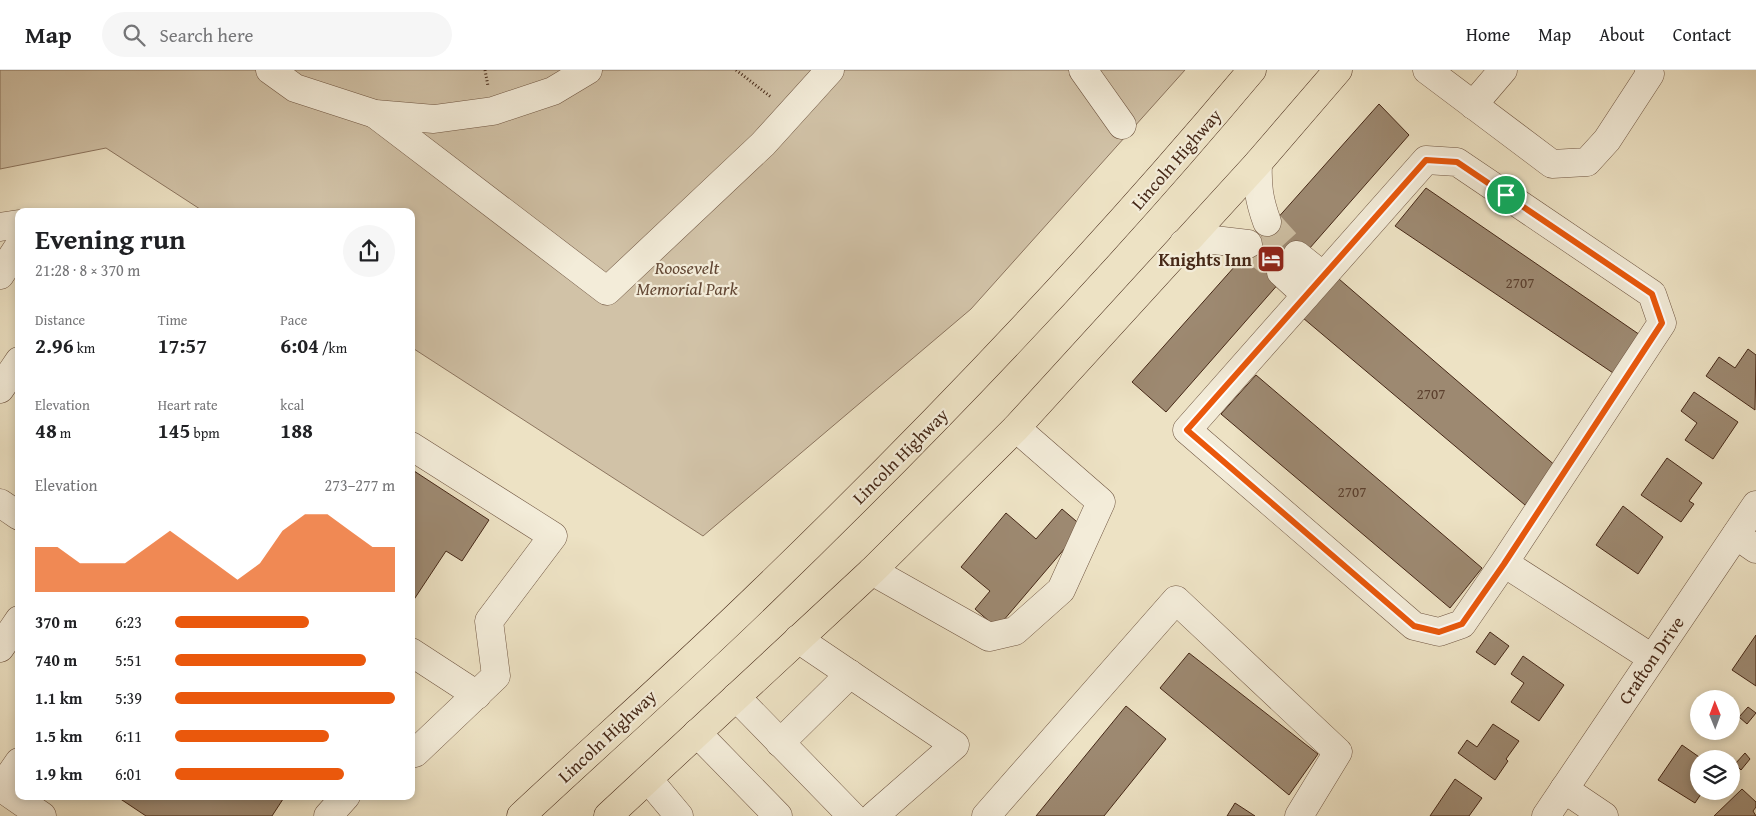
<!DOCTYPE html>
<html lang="en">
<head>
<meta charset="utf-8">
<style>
	body { margin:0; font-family:"Gentium Book Plus",serif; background:#f6f6f6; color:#202124; height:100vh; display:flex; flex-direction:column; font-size:19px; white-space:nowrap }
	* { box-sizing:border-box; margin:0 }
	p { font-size:16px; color:#757577 }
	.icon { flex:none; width:28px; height:28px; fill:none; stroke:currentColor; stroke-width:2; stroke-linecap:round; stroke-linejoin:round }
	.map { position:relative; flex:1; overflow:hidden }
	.panel { position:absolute; left:15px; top:138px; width:400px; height:592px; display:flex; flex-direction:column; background:#fff; border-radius:10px; box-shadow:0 2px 8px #0003 }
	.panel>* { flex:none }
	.needle { width:32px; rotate:359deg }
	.buttons { position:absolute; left:1690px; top:620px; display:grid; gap:10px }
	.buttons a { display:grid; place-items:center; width:50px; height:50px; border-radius:50%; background:#fff; box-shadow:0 2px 8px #0003; font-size:25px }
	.pin { position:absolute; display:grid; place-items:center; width:42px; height:42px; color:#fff; margin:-21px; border:2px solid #fff; border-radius:50%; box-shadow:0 1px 5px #0007 }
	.round { display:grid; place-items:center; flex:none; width:52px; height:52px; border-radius:26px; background:#f6f6f6 }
	.head { display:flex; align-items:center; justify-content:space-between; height:85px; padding:0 20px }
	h1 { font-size:28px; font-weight:700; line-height:38px }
	.stats { display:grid; grid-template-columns:repeat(3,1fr); gap:8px; height:85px; padding:5px 20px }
	.stats div { display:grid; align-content:center }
	.stats b { font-size:21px; font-weight:700 }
	.stats small { font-size:14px; font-weight:400 }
	.stats p { font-size:14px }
	.chart { height:140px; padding:10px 20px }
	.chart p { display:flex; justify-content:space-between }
	.chart svg { width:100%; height:90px; margin-top:5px; fill:#ea580c; opacity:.7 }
	ul { padding:0 20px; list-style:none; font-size:16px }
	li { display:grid; grid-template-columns:80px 60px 1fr; align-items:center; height:38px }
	li i { height:12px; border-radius:6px; background:#ea580c }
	header { display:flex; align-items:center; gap:30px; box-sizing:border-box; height:70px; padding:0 25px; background:#fff; border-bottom:1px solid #e0e0e0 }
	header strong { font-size:24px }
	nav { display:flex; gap:28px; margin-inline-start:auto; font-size:18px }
	.search { width:350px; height:45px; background:#f6f6f6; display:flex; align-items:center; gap:12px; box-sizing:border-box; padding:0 18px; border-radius:28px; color:#757577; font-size:19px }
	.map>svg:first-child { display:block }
	.green { fill:#d1c2a7; stroke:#8c755f }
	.building { fill:#9d8971; stroke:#462817 }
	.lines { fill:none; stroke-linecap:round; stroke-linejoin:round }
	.minor-tunnel { stroke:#ccbda1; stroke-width:28; stroke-dasharray:28 14; stroke-linecap:butt }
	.minor-casing { stroke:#705642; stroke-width:29 }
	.highway-casing { stroke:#462817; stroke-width:29 }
	.path { stroke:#462817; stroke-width:3; stroke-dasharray:1 2.5; stroke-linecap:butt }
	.minor { stroke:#f3ecd9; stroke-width:28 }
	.highway { stroke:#ede2c4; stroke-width:28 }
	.route-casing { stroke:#fff; stroke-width:10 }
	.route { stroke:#ea580c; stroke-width:6 }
	.labels { text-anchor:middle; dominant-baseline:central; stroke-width:4.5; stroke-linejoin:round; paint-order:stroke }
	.number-label { font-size:15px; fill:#5c402e }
	.street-label { font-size:18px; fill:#462817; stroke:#f3ecd9 }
	.poi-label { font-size:18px; font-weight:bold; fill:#462817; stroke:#f3ecd9; text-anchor:end }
	.park-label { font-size:18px; font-style:italic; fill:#624734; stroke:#f3ecd9 }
</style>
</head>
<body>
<header>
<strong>Map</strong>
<div class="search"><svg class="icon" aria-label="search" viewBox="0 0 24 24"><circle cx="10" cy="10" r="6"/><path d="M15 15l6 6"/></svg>Search here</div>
<nav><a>Home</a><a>Map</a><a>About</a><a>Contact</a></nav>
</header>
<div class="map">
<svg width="1756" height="746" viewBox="0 0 1756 746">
	<rect width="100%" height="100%" fill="#ede2c4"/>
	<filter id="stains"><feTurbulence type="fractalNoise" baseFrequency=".004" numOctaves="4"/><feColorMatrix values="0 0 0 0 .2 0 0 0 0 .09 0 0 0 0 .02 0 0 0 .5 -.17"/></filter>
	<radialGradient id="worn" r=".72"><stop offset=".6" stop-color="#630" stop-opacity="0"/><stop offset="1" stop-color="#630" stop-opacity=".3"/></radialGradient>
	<polygon class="green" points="0,0 1185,0 971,239 703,466 411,277 411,141 203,141 106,78 0,99"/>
	<g class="building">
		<polygon points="1379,34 1409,65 1166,342 1132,312"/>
		<polygon points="1426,118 1643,267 1619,307 1395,156"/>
		<polygon points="1339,209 1557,397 1525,435 1303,248"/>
		<polygon points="1748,279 1756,285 1755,340 1706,306 1719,287 1735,298"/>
		<polygon points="1256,305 1482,498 1450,538 1221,344"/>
		<polygon points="1694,322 1738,352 1713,389 1685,370 1697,353 1681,341"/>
		<polygon points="1667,388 1702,413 1689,431 1694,434 1681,452 1641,425"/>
		<polygon points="411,399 489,450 462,491 446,481 411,534"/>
		<polygon points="1623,436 1663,467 1638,504 1596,475"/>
		<polygon points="1062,439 1083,457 997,558 975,539 990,521 961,497 1006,443 1036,469"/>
		<polygon points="1490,562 1509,576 1495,595 1476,582"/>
		<polygon points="1756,565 1756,616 1732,600"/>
		<polygon points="1189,583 1318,684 1289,725 1160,618"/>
		<polygon points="1523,586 1564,615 1539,651 1511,632 1524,613 1511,604"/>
		<polygon points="1126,636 1166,669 1104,746 1036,746"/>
		<polygon points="1748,637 1756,643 1747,654 1739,647"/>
		<polygon points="1493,654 1519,671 1506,689 1508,691 1495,710 1458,683 1467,670 1477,677"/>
		<polygon points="1682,675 1702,689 1699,689 1699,721 1703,721 1695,733 1658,710"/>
		<polygon points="1745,683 1750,689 1741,700 1735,694"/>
		<polygon points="1455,709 1482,728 1469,746 1430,746"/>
		<polygon points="1742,719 1756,732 1756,737 1753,741 1756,746 1714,746"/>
		<polygon points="116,726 285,726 272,746 146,746"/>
		<polygon points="1235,733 1255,746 1227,746"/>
	</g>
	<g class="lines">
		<g class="minor-tunnel">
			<polyline points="1267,152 1297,185"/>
			<polyline points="1248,174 1281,202"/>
		</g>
		<defs>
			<g id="minor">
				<polyline points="270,0 295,18 375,44 434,49 493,41 553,21 588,0"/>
				<polyline points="1083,0 1122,55"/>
				<polyline points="1427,0 1552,94 1587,92 1607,70 1650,4 1649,0"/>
				<polyline points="1473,35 1503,0"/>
				<polyline points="375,44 607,221 763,74 830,0"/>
				<path d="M1258,93c-1,23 1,37 9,59"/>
				<polyline points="0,157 19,154"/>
				<polyline points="1183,174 1214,170 1248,174"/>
				<polyline points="1297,185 1322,205"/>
				<polyline points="1281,202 1306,225"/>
				<polyline points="0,205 19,176"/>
				<polyline points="0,319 19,291"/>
				<polyline points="411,376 553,466 489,551 496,606 415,683 411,684"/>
				<polyline points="0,433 19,446"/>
				<polyline points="1736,465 1756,479"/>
				<polyline points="1504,493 1662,253 1652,224 1457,92 1426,90 1187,360 1414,556 1439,562 1462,554 1504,493 1652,588"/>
				<polyline points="872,501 989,567 1015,561 1061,520 1101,432 1016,358"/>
				<polyline points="798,569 955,675 874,746"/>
				<polyline points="0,578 19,550"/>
				<polyline points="411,582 477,625"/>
				<polyline points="736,627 852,746"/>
				<polyline points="697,663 778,746"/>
				<polyline points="780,673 850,604"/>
				<polyline points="648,709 679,746"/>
				<polyline points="0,717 42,746"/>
				<polyline points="1,718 19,692"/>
				<polyline points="1564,719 1604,746"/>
				<polyline points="328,746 346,726"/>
				<polyline points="986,746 1176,530 1338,682 1299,746"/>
				<polyline points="1546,746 1756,435"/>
			</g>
			<g id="highway">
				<path d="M521,746c79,-74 161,-146 239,-222 172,-166 338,-340 492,-524"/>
				<polyline points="608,746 872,501 1016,358 1258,93 1338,0"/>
			</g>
		</defs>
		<use href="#minor" class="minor-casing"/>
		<use href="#highway" class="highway-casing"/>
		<g class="path">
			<polyline points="485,0 488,16"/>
			<polyline points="736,0 771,27"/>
		</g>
		<use href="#minor" class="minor"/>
		<use href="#highway" class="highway"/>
	</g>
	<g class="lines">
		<defs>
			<polygon id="route" points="1426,90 1457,92 1652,224 1662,253 1504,494 1462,554 1439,562 1414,556 1187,360"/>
		</defs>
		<use href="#route" class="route-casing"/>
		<use href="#route" class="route"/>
	</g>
	<defs>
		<symbol id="hotel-square" viewBox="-11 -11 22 22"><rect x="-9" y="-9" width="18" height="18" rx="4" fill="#8f2418" stroke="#f3ecd9"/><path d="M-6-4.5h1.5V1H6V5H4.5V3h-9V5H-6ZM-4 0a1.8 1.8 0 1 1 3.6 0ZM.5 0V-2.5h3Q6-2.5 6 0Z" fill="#fff"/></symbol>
	</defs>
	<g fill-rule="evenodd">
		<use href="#hotel-square" x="1255" y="173" width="32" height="32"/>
	</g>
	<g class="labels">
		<g class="number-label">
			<text x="1520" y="212">2707</text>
			<text x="1431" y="323">2707</text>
			<text x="1352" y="421">2707</text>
		</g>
		<g class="street-label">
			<text transform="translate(1176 89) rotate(-49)">Lincoln Highway</text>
			<text transform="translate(900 386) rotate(-45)">Lincoln Highway</text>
			<text transform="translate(1651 590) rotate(-56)">Crafton Drive</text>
			<text transform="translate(607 666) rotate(-43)">Lincoln Highway</text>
		</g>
		<g class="poi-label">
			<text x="1252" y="189">Knights Inn</text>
		</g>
		<g class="park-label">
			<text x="687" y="197">Roosevelt<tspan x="687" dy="21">Memorial Park</tspan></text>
		</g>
	</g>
	<rect width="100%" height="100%" filter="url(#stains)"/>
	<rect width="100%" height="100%" fill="url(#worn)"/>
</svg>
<div class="buttons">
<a><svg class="needle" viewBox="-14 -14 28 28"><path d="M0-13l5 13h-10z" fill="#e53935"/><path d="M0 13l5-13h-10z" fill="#757577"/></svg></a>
<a><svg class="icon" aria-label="layers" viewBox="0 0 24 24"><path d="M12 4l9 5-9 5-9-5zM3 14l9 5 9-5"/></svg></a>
</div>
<div class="pin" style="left:1506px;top:125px;background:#1e9e55"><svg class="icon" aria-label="arrive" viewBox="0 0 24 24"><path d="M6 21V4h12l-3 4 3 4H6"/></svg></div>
<section class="panel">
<div class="head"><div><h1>Evening run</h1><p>21:28 · 8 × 370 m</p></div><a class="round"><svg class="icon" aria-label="share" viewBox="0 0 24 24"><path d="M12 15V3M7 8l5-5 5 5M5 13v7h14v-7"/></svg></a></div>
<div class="stats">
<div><p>Distance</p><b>2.96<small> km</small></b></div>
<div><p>Time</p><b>17:57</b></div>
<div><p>Pace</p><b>6:04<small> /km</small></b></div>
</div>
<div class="stats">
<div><p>Elevation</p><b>48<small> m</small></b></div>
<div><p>Heart rate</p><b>145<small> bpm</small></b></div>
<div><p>kcal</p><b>188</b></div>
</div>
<div class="chart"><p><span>Elevation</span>273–277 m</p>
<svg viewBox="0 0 160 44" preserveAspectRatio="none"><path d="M0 44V22L10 22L20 30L30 30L40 30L50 22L60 14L70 22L80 30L90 38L100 30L110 14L120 6L130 6L140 14L150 22L160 22V44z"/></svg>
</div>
<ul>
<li><b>370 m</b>6:23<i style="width:61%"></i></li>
<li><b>740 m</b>5:51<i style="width:87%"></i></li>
<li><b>1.1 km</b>5:39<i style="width:100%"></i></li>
<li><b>1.5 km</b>6:11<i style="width:70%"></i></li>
<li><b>1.9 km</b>6:01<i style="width:77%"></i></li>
</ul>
</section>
</div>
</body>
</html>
